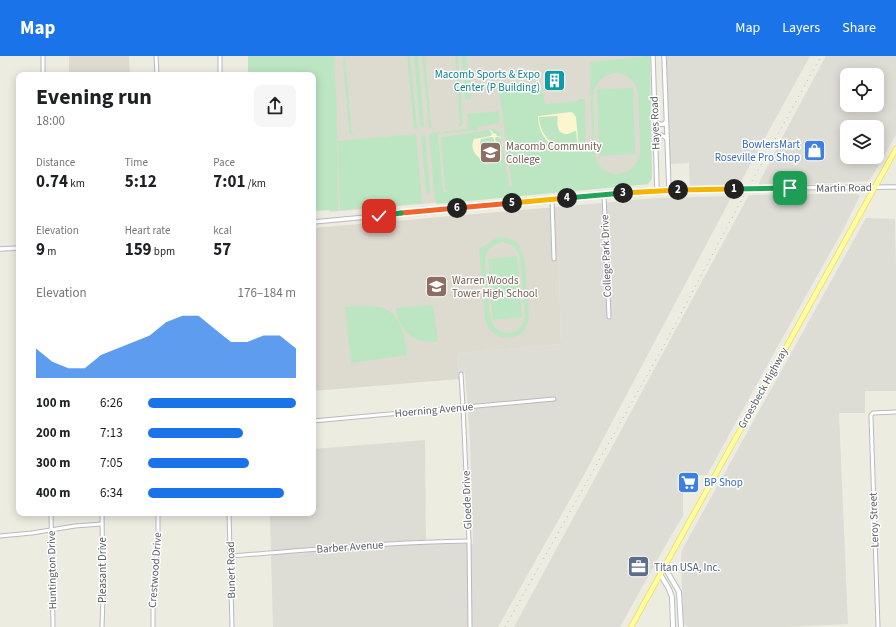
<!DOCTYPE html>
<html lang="en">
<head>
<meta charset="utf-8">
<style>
	body { margin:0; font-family:"Source Sans 3",sans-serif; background:#f6f6f6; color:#202124; height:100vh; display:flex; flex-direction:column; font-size:15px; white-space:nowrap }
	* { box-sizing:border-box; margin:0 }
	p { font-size:13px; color:#757577 }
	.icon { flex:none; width:22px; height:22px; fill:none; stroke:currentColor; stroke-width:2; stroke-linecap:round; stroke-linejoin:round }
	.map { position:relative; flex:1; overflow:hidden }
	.panel { position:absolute; left:16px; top:16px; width:300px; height:444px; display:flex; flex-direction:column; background:#fff; border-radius:8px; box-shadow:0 2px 10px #0003 }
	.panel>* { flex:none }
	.buttons { position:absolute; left:840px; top:12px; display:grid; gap:8px }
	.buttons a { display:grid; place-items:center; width:44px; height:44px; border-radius:8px; background:#fff; box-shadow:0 2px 10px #0003; font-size:20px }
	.pin { position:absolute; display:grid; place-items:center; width:34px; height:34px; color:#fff; margin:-17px; border-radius:8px; box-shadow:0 2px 6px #0006 }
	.km { position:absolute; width:20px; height:20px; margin:-10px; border-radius:50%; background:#222; color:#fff; font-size:11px; line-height:20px; text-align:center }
	.round { display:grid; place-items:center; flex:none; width:42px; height:42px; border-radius:8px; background:#f6f6f6 }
	.headline { display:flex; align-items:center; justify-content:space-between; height:68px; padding:0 20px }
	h1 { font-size:22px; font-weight:700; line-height:30px }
	.figures { display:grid; grid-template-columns:repeat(3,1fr); gap:6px; height:68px; padding:4px 20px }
	.figures div { display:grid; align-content:center }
	.figures b { font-size:17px; font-weight:700 }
	.figures small { font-size:11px; font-weight:400 }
	.figures p { font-size:11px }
	.chart { height:112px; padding:8px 20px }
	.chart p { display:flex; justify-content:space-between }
	.chart svg { width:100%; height:72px; margin-top:4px; fill:#1a73e8; opacity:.7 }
	ul { padding:0 20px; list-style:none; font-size:13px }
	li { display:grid; grid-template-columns:64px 48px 1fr; align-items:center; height:30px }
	li i { height:10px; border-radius:5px; background:#1a73e8 }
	header { display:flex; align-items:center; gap:24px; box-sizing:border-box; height:56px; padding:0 20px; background:#1a73e8; color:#fff }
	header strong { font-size:19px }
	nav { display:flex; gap:22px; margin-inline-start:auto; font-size:14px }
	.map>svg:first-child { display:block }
	.industrial { fill:#ddddd5; fill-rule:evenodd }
	.education { fill:#dddbcf }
	.green { fill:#bce5c2; fill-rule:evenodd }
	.sand { fill:#fbf6ce; fill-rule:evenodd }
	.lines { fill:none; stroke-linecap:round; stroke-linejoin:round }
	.minor-casing { stroke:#b9bac0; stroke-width:5 }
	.tertiary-casing { stroke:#b9bac0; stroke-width:5.5 }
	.secondary-casing { stroke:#b9bcc3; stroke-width:6 }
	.primary-casing { stroke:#f4dd52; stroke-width:6 }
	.minor { stroke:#fff; stroke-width:3 }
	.tertiary { stroke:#fff; stroke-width:3.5 }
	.secondary { stroke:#fff; stroke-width:4 }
	.primary { stroke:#fffda3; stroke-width:4.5 }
	.rail { stroke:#b4b5b5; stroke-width:1; stroke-dasharray:1 5; stroke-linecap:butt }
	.split-1-casing { stroke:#fff; stroke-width:8 }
	.split-2-casing { stroke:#fff; stroke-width:8 }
	.split-3-casing { stroke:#fff; stroke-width:8 }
	.split-4-casing { stroke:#fff; stroke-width:8 }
	.split-5-casing { stroke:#fff; stroke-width:8 }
	.split-6-casing { stroke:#fff; stroke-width:8 }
	.split-7-casing { stroke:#fff; stroke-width:8 }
	.split-8-casing { stroke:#fff; stroke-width:8 }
	.split-1 { stroke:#22a559; stroke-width:5 }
	.split-2 { stroke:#f5b400; stroke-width:5 }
	.split-3 { stroke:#f5b400; stroke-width:5 }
	.split-4 { stroke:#22a559; stroke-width:5 }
	.split-5 { stroke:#f5b400; stroke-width:5 }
	.split-6 { stroke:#f0652b; stroke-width:5 }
	.split-7 { stroke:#f0652b; stroke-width:5 }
	.split-8 { stroke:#22a559; stroke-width:5 }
	.labels { text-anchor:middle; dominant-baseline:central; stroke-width:3; stroke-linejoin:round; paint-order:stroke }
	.culture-label { font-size:11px; fill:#0d838f; stroke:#fff; text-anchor:end }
	.street-label { font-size:11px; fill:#595c62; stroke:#fff }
	.shop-label { font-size:11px; fill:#366cbe; stroke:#fff; text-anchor:end }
	.education-label { font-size:11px; fill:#785e54; stroke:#fff; text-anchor:start }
	.service-label { font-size:11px; fill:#4e5e75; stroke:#fff; text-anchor:start }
</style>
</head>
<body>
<header>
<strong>Map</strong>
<nav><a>Map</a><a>Layers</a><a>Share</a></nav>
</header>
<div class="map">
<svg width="896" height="571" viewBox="0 0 896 571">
	<rect width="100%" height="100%" fill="#edece1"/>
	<g class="industrial">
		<polygon points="666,0 810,0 739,129 690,130 689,107 669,108"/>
		<path d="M826,0h70v79l-23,40 -4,6 -57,3 -54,1 29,-57zM847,19h30v30h-30zM847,71h30v30h-30z"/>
		<polygon points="818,138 858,138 860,140 844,172 774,297 707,419 683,420 683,460 669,483 620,571 514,571 749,139"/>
		<polygon points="732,140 585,417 498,571 273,571 270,459 293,457 313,457 313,393 425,384 426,488 473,488 470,384 468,355 465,317 459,317 458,297 561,288 557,151 656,142"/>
		<polygon points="866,162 895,163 896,214 896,335 865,335 865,357 839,357 848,568 786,571 688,571 684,568 683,563 681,502 682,494"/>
	</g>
	<g class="education">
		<polygon points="69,0 129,0 130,19 69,19"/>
		<polygon points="331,0 648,0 652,122 648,128 330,156"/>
		<polygon points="557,151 561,288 458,297 459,323 313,335 313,172"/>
	</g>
	<g class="green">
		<polygon points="248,0 334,0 337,57 338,154 313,155 313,19 248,19"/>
		<polygon points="348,0 347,1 345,2 352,78 355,78 355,79 352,79 349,77 349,75 343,4 344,1"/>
		<polygon points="407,0 410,0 417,72 415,73 414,72"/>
		<polygon points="414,0 418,0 424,70 423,72 420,70"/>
		<polygon points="422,0 425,0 431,70 431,72 429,72 429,71"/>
		<polygon points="455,0 458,0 463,67 462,69 458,71 458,69 460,68"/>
		<polygon points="462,0 466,0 471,42 469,44 465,43"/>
		<path d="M643,0h7l2,122 -4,6 -211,20 -2,-4 -6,-65 2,-2 9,-1 1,2h-3l5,58h5l-3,-3 -4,-52 25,-3 28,-5 4,1 2,3 9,52 -1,2 4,-1 -13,-97 42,-4 4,19 33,-3v-2h7l1,51h6l-2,-88 51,-5zM615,17c13,1 22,9 23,22l2,56c-1,24 -33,32 -43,10 -3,-8 -2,-17 -3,-25 0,-13 0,-26 -1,-40 1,-12 9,-21 22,-23z"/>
		<polygon points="633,32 635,98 599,100 597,33"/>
		<polygon points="499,55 500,67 478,71 478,74 443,77 443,76 468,73 467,58"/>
		<polygon points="416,78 422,147 340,154 338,85"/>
		<polygon points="423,79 425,80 430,135 429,137 428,138 426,135 421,81"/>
		<path d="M497,182c28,-4 28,22 29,41 1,12 2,23 3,35 1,29 -39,33 -44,4l-6,-70c7,-1 11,-7 18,-10zM501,186c10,1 17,6 19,16l5,59c-4,21 -31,21 -35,0l-5,-56c0,-10 6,-16 16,-19z"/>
		<polygon points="517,200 522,261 493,264 488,203"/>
		<path d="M433,249l5,37c-7,0 -15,0 -22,-3 -11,-5 -19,-19 -20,-31z"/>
		<path d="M354,250c8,0 17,0 25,1 23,6 26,29 28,48l-56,8 -6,-56z"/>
	</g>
	<g class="sand">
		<path d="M571,56l2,1 3,4 3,33c-23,5 -41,-11 -41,-34zM558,60c-1,7 -2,18 9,18 3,0 6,-3 9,-3l2,18c-21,2 -38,-11 -39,-32z"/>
		<path d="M490,74h1l2,3 3,1 1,2 4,1v1l-4,-1 -2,1 3,18c-11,12 -31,-2 -24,-17l17,-3 1,-2zM492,81l2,2 2,10 -2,2 -10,2 -2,-2 -2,-9 1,-3z"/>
	</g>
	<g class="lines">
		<defs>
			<g id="minor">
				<polyline points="43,0 43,19"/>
				<polyline points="156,0 157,19"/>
				<polyline points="220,0 220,19"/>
				<polyline points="604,139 609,261"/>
				<polyline points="552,144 554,203"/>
				<polyline points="461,318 463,351 469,485 470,571"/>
				<polyline points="313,365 554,343"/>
				<polyline points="51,457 53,571"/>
				<polyline points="102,457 103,542 102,571"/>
				<polyline points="229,457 232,571"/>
				<polyline points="0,480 32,477 75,470 102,468"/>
				<path d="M230,500c80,-6 159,-14 239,-15"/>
				<polyline points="153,571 153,540 158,484 158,457"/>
				<polyline points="878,571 871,361 871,359 873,357 896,356"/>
			</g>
			<g id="tertiary">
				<polyline points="653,0 657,135"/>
				<polyline points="664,0 669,134"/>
				<path d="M655,64c2,4 4,5 9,4l2,-2"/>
				<path d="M655,81c4,-3 9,-2 12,2"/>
				<polyline points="313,166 649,135 748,132 896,131"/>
				<polyline points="0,193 19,192"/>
			</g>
			<g id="secondary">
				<polyline points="664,510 679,536 681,571"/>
				<polyline points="660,518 669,533 672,541 673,571"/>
			</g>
			<polyline id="primary" points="631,571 896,93"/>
		</defs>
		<use href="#minor" class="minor-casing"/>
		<use href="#tertiary" class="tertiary-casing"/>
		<use href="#secondary" class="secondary-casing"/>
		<use href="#primary" class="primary-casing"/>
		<use href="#minor" class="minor"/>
		<use href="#tertiary" class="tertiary"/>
		<use href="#secondary" class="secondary"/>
		<use href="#primary" class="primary"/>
		<polyline class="rail" points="505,571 663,291 741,145 821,0"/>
	</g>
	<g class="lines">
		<defs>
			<polyline id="split-1" points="734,133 790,132"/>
			<polyline id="split-2" points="678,134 734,133"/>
			<polyline id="split-3" points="623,137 678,134"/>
			<polyline id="split-4" points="567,142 623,137"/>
			<polyline id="split-5" points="512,147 567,142"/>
			<polyline id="split-6" points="457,152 512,147"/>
			<polyline id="split-7" points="401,157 457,152"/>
			<polyline id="split-8" points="379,160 401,157"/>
		</defs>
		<use href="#split-1" class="split-1-casing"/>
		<use href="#split-2" class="split-2-casing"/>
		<use href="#split-3" class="split-3-casing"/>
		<use href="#split-4" class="split-4-casing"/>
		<use href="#split-5" class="split-5-casing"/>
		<use href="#split-6" class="split-6-casing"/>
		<use href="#split-7" class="split-7-casing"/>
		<use href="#split-8" class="split-8-casing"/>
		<use href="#split-1" class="split-1"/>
		<use href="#split-2" class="split-2"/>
		<use href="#split-3" class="split-3"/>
		<use href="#split-4" class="split-4"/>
		<use href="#split-5" class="split-5"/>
		<use href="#split-6" class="split-6"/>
		<use href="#split-7" class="split-7"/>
		<use href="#split-8" class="split-8"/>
	</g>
	<defs>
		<symbol id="building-square" viewBox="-11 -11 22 22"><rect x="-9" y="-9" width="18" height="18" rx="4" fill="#0f9aa8" stroke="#fff"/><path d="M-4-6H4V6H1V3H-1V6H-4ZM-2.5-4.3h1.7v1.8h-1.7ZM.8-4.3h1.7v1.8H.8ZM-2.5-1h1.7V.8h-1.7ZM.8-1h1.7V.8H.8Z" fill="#fff"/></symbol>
		<symbol id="shop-square" viewBox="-11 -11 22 22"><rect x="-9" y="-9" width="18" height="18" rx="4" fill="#3f7fe0" stroke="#fff"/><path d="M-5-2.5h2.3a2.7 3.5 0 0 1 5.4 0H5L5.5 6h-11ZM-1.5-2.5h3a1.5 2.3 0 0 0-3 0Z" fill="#fff"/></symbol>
		<symbol id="university-square" viewBox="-11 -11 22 22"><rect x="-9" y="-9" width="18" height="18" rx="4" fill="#8d6e63" stroke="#fff"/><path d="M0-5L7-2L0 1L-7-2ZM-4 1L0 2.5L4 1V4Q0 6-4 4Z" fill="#fff"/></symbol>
		<symbol id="school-square" viewBox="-11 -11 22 22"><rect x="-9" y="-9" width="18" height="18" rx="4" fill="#8d6e63" stroke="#fff"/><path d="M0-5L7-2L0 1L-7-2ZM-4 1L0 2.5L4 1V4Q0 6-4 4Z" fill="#fff"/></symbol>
		<symbol id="supermarket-square" viewBox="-11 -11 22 22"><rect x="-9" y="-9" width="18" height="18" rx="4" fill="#3f7fe0" stroke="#fff"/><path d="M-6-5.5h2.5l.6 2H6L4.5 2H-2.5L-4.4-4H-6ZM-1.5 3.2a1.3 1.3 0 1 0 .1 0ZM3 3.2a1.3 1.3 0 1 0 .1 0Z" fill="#fff"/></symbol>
		<symbol id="office-square" viewBox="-11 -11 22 22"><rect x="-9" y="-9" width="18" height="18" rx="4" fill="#5c6f8a" stroke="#fff"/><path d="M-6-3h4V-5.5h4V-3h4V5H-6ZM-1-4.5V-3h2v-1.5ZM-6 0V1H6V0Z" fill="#fff"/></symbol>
	</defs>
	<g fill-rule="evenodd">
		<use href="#building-square" x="542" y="12" width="25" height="25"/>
		<use href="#shop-square" x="802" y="82" width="25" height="25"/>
		<use href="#university-square" x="478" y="84" width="25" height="25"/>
		<use href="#school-square" x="424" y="218" width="25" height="25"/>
		<use href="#supermarket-square" x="676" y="414" width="25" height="25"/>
		<use href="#office-square" x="626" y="498" width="25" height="25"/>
	</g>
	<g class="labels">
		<g class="culture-label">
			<text x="540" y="18">Macomb Sports &amp; Expo<tspan x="540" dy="13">Center (P Building)</tspan></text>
		</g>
		<g class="street-label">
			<text transform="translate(655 67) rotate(-92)">Hayes Road</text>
			<text transform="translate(844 132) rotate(-1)">Martin Road</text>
			<text transform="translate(606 200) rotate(-92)">College Park Drive</text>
			<text transform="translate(763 332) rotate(-61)">Groesbeck Highway</text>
			<text transform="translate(434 354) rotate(-5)">Hoerning Avenue</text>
			<text transform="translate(467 444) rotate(-92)">Gloede Drive</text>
			<text transform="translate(874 464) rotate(-92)">Leroy Street</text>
			<text transform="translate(350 491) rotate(-4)">Barber Avenue</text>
			<text transform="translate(52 514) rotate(-91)">Huntington Drive</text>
			<text transform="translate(102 514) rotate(-90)">Pleasant Drive</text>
			<text transform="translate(155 514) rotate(-86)">Crestwood Drive</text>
			<text transform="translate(231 514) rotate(-91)">Bunert Road</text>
		</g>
		<g class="shop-label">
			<text x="800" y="88">BowlersMart<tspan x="800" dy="13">Roseville Pro Shop</tspan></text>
			<text x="704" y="426" text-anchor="start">BP Shop</text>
		</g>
		<g class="education-label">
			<text x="506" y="90">Macomb Community<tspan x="506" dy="13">College</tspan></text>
			<text x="452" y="224">Warren Woods<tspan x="452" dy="13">Tower High School</tspan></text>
		</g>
		<g class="service-label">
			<text x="654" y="511">Titan USA, Inc.</text>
		</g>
	</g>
</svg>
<div class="buttons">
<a><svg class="icon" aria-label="locate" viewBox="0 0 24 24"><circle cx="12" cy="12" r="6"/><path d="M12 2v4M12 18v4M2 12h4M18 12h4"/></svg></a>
<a><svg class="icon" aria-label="layers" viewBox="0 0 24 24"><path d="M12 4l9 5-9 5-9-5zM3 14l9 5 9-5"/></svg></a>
</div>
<div class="pin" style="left:790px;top:132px;background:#1e9e55"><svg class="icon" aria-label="arrive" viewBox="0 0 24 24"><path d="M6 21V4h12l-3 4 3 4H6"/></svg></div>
<div class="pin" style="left:379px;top:160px;background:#d93025"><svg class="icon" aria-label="check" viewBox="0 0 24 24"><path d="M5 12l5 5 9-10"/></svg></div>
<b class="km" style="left:734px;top:133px">1</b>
<b class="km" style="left:678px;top:134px">2</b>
<b class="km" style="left:623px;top:137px">3</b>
<b class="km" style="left:567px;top:142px">4</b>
<b class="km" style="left:512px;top:147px">5</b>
<b class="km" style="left:457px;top:152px">6</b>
<section class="panel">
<div class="headline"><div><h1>Evening run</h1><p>18:00</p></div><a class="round"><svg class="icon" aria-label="share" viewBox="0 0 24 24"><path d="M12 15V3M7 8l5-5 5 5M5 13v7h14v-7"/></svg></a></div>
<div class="figures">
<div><p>Distance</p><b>0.74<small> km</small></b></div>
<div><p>Time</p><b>5:12</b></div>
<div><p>Pace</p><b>7:01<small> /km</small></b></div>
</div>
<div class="figures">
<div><p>Elevation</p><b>9<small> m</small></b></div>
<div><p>Heart rate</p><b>159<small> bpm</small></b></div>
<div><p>kcal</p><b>57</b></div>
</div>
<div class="chart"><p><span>Elevation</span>176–184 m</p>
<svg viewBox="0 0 160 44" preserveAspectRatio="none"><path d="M0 44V26L10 34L20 38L30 38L40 30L50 26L60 22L70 18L80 10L90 6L100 6L110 14L120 22L130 22L140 18L150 18L160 26V44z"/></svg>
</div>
<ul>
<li><b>100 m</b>6:26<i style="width:100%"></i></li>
<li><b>200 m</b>7:13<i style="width:64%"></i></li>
<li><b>300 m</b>7:05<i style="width:68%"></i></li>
<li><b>400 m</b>6:34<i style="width:92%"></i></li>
</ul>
</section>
</div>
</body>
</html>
